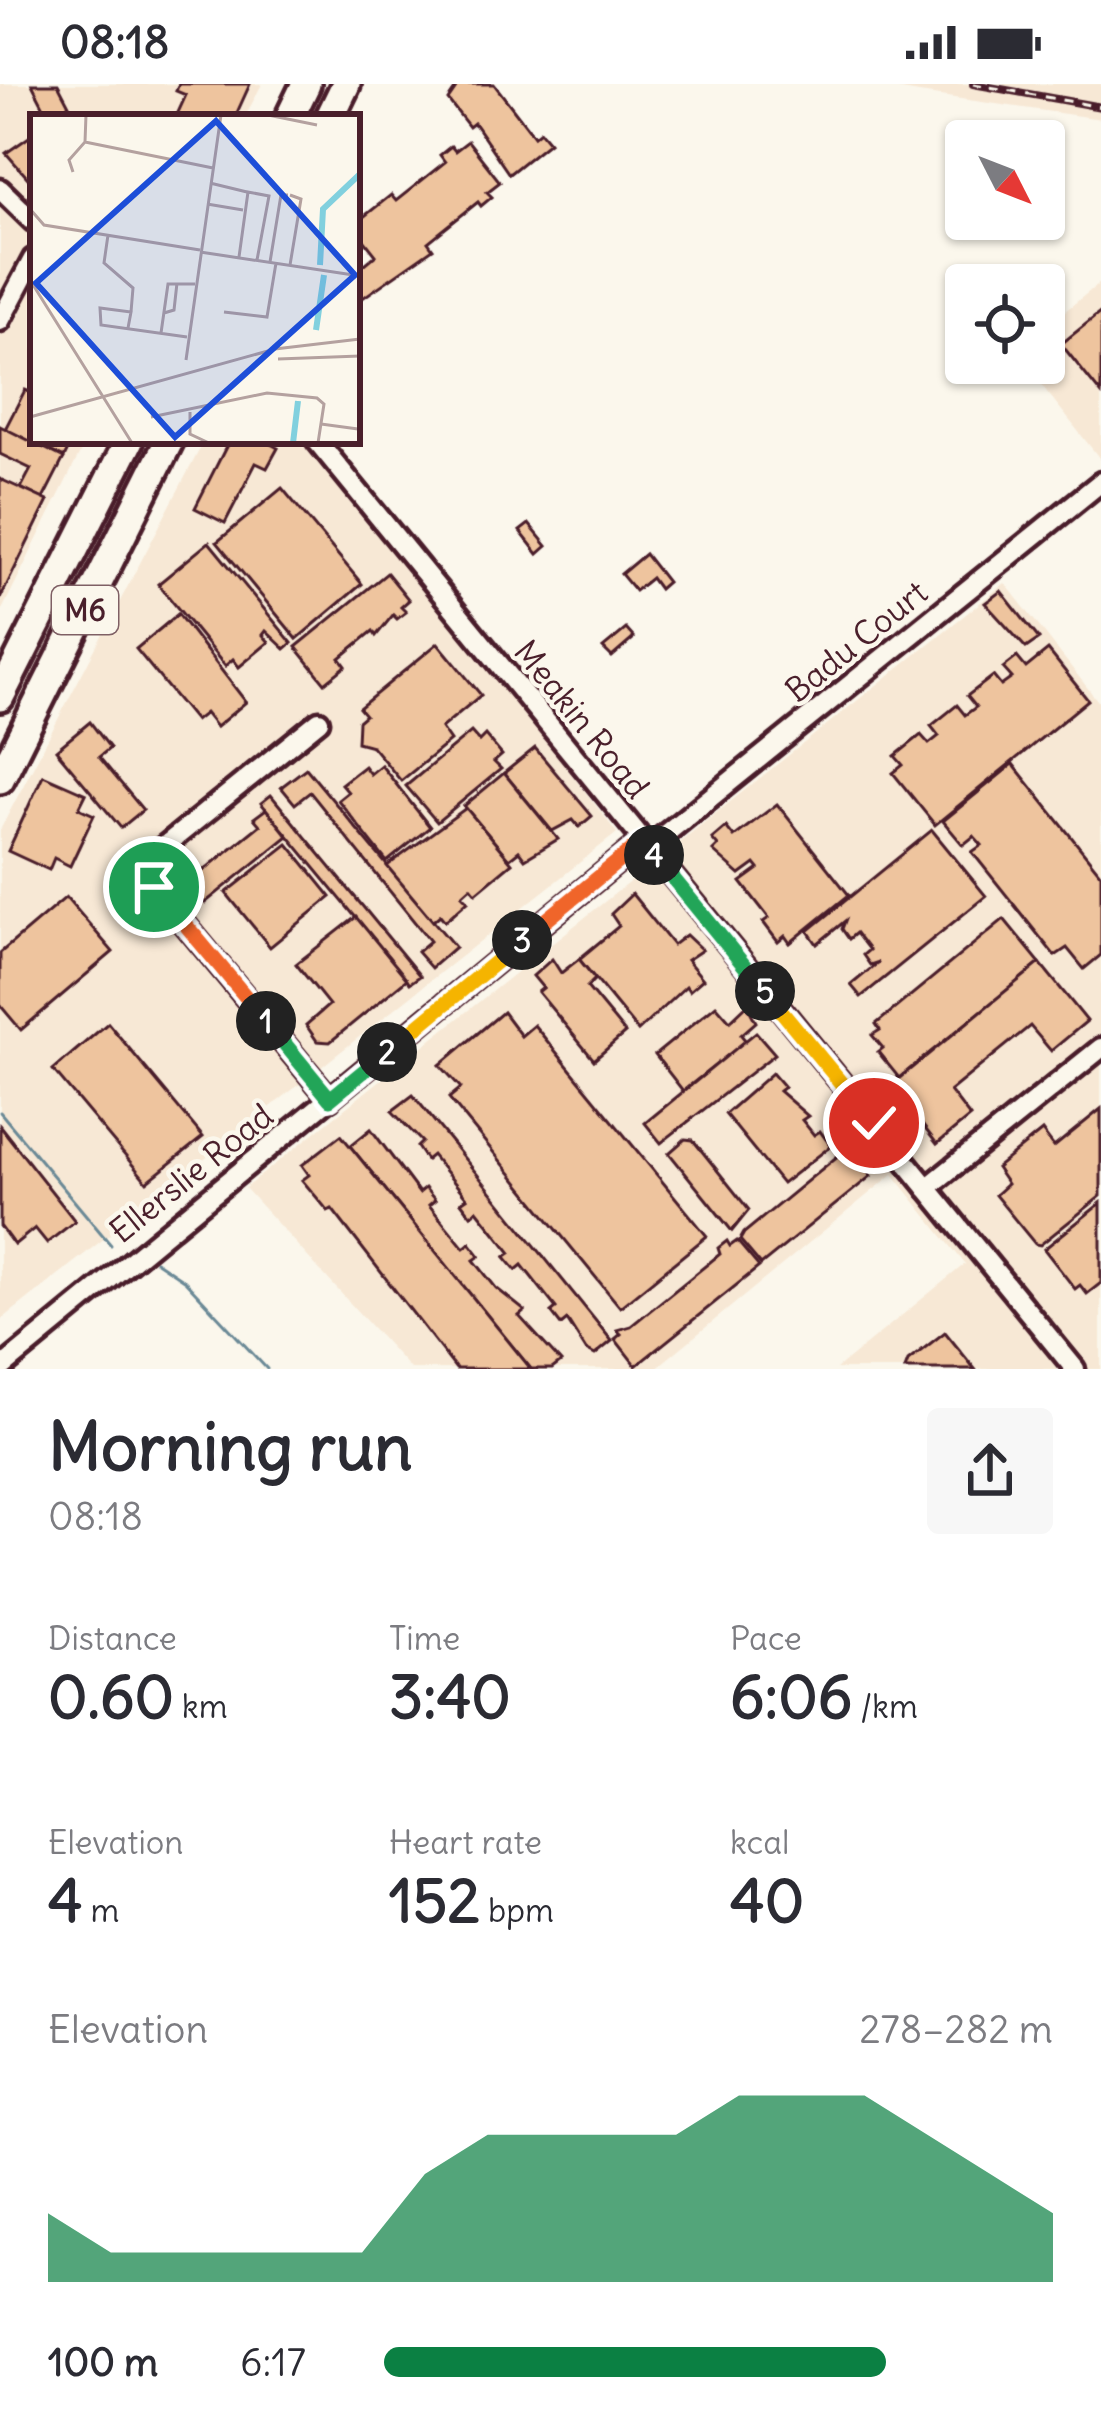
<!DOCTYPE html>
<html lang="en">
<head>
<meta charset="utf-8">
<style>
	body { margin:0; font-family:Delius,sans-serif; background:#f7f7f7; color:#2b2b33; height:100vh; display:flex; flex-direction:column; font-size:45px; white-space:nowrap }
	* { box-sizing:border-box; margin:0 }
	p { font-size:39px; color:#7c7c81 }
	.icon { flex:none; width:66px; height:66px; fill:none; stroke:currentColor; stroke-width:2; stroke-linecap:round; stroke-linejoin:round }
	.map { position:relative; height:1285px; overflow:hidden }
	.drawer { display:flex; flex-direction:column; background:#fff; flex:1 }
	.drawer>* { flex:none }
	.needle { width:78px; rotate:132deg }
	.tools { position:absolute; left:945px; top:36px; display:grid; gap:24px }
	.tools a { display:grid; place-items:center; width:120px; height:120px; border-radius:12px; background:#fff; box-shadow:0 3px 9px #0004; font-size:60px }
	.pin { position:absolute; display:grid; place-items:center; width:102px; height:102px; color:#fff; margin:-51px; border:6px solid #fff; border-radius:50%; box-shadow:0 3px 12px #0007 }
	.km { position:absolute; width:60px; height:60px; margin:-30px; border-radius:50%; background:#222; color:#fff; font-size:33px; line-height:60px; text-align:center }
	.round { display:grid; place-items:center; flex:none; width:126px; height:126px; border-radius:12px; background:#f7f7f7 }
	.head { display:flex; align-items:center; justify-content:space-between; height:204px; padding:0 48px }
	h1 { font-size:66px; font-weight:800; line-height:90px }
	.metrics { display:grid; grid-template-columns:repeat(3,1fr); gap:18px; height:204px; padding:12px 48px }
	.metrics div { display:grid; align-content:center }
	.metrics b { font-size:60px; font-weight:800 }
	.metrics small { font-size:33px; font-weight:400 }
	.metrics p { font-size:33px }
	.chart { height:336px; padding:24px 48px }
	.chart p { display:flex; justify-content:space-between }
	.chart svg { width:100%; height:216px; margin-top:12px; fill:#0b8043; opacity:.7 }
	ul { padding:0 48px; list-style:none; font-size:39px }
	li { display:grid; grid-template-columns:192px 144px 1fr; align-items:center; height:90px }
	li i { height:30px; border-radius:15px; background:#0b8043 }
	.status { display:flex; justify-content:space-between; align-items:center; height:84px; padding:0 60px; background:#fff; direction:ltr }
	.status svg { height:33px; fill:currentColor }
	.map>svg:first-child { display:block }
	.built { fill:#f7e8d5 }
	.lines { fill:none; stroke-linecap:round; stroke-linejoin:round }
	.stream { stroke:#6b8996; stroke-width:3 }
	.building { fill:#eec49e; stroke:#4a1f2b; stroke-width:3 }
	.minor-casing { stroke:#4a1f2b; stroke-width:27 }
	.highway-casing { stroke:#4a1f2b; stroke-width:36 }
	.minor { stroke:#fbf7ec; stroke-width:18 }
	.highway { stroke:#fbf7ec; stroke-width:27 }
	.rail-casing { stroke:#4a1f2b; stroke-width:8 }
	.rail { stroke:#fbf7ec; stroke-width:3; stroke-dasharray:9; stroke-linecap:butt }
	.split-1-casing { stroke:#fff; stroke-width:24 }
	.split-2-casing { stroke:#fff; stroke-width:24 }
	.split-3-casing { stroke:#fff; stroke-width:24 }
	.split-4-casing { stroke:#fff; stroke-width:24 }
	.split-5-casing { stroke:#fff; stroke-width:24 }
	.split-6-casing { stroke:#fff; stroke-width:24 }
	.split-1 { stroke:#f0652b; stroke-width:15 }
	.split-2 { stroke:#22a559; stroke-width:15 }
	.split-3 { stroke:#f5b400; stroke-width:15 }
	.split-4 { stroke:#f0652b; stroke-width:15 }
	.split-5 { stroke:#22a559; stroke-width:15 }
	.split-6 { stroke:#f5b400; stroke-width:15 }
	.labels { text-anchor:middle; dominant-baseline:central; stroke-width:9; stroke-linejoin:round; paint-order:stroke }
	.shield { fill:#fbf7ec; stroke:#7f6065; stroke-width:3 }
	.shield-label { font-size:30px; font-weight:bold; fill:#4a1f2b }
	.street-label { font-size:33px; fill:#4a1f2b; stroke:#fbf7ec }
	.inset-river { fill:none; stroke:#81d0de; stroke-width:6 }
	.inset-road { fill:none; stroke:#b4a19f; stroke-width:3 }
	.view { fill:#1d4ed8; fill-opacity:0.15; stroke:#1d4ed8; stroke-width:6 }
	.inset-edge { fill:none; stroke:#4a1f2b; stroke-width:6 }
</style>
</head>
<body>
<div class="status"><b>08:18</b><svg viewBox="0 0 49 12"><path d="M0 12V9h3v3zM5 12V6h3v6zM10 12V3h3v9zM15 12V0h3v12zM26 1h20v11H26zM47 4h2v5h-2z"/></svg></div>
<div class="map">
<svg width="1101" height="1285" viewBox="0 0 1101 1285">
	<rect width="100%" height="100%" fill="#fbf7ec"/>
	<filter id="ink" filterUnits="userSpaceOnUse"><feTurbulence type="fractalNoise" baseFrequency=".00833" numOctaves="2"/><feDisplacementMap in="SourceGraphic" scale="24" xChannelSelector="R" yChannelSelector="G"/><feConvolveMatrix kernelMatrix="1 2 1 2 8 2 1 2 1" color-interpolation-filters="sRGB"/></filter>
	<g filter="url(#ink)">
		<g class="built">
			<polygon points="0,0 262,0 245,33 33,33 33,357 86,357 0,530"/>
			<polygon points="869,0 1101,0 1101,35 919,9"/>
			<polygon points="1101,198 1101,376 1024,279 1044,279 1044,244"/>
			<polygon points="204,357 316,357 617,749 0,1237 0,746"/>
			<polygon points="1005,499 1101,621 1101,1285 836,1285 965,1180 893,1090 655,1285 410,1285 245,1104"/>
		</g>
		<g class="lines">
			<g class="stream">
				<polyline points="0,1028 111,1161"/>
				<polyline points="155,1177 185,1197 267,1285"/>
			</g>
		</g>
		<g class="building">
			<polygon points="32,0 58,0 69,21 48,31"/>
			<polygon points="179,0 250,0 235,33 176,33 186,11 176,7"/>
			<polygon points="459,0 494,0 534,52 540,47 549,58 509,90 474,39 469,43 448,16"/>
			<polygon points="32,51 33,51 33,100 6,69"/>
			<polygon points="468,57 500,98 487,108 492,113 481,122 478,118 428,158 433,165 357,218 357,178 365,180 376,171 357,147 357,138 391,111 396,117 445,78 440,71 451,62 455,67"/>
			<polygon points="1101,228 1101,310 1061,260"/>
			<polygon points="25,306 33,309 33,357 72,357 64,374 5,345"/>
			<polygon points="0,342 64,374 43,415 21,404 31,385 0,370"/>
			<polygon points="229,357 265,357 278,364 267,384 256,379 225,439 195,424"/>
			<polygon points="0,395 48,417 0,515"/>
			<polygon points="282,404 362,500 297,555 217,458"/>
			<polygon points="529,440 547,462 538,470 520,447"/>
			<polygon points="209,458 292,559 285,565 266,547 263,551 269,558 239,583 233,575 225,582 158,500"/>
			<polygon points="645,470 667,498 659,505 651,494 635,507 621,490"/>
			<polygon points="387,489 409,516 401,523 406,528 397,535 393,531 376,552 373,547 340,574 346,582 325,599 296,563"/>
			<polygon points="1001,507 1039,555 1026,564 985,519"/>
			<polygon points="178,530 246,618 216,643 205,629 195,637 136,565"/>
			<polygon points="626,545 634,554 612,573 603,564"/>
			<polygon points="438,559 481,611 441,644 450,657 401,697 372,662 357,658 358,637 365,631 359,624"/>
			<polygon points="1048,566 1088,616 935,741 893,689 903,681 895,672 921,651 929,660 939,652 931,642 957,621 965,631 976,623 967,612 993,592 1001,602 1012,594 1003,584 1017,573 1026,584"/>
			<polygon points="90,638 110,664 99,673 143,726 121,744 56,666"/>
			<polygon points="471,648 479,657 485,651 502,671 494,678 501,685 437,738 406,702"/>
			<polygon points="535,664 592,732 579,743 573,736 552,747 504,689"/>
			<polygon points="1013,680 1101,790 1101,871 1084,885 1067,864 1055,872 972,768 982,761 974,752 963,761 943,737"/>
			<polygon points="381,681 430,743 387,778 338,716 348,708 341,700 364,682 370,690"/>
			<polygon points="306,684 455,863 431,884 417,868 430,857 310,708 295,720 281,703"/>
			<polygon points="504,689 558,755 525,775 519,767 509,775 464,722"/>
			<polygon points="43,691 86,710 79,724 94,731 70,782 54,774 49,786 8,767"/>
			<polygon points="271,711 420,892 410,899 261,719"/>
			<polygon points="777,720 849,811 790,859 785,852 778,858 763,838 769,834 741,798 759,785 755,780 740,791 713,767 718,762 712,755 726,743 734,753"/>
			<polygon points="466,724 512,779 476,809 471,803 462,811 468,817 445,837 440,831 433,837 387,782"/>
			<polygon points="266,725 288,752 205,819 188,799 260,741 254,734"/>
			<polygon points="932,746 986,812 861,913 851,901 879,878 870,881 863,871 869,866 856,849 849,855 842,845 845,837 817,860 808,847"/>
			<polygon points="288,760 331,813 270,863 226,809"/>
			<polygon points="632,810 673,861 686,851 702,866 687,876 703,895 689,907 686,902 638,947 579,875 619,842 611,830"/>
			<polygon points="66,813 113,868 21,946 0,921 0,869"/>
			<polygon points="356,833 407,895 330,958 317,957 306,941 329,921 296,880"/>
			<polygon points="1004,835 1040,879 899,994 878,968 883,964 872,951 880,946 876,940"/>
			<polygon points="552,875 561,889 579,875 595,895 587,903 625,949 594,976 538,908 543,904 533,892"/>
			<polygon points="1040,879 1087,937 1051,967 1030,942 950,1007 970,1033 937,1060 891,1001"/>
			<polygon points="716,921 730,937 747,921 756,938 741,951 746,957 683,1007 655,971"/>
			<polygon points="503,928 521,952 534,941 707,1152 620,1223 449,1014 461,1004 440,981"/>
			<polygon points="108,939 203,1053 147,1098 53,986"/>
			<polygon points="756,948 775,970 661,1059 645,1039"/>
			<polygon points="772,989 784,1003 779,1007 808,1032 802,1036 814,1051 820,1047 831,1062 782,1100 725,1030"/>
			<polygon points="413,1011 612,1257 595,1271 586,1266 567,1236 561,1241 551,1228 556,1224 522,1181 516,1186 505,1173 511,1169 477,1126 471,1131 461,1118 467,1114 432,1071 426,1076 417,1063 422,1058 392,1027"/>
			<polygon points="1101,1025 1101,1112 1040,1161 1035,1160 995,1111 1007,1100 996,1084 1042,1047 1054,1063"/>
			<polygon points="0,1042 75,1137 47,1159 35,1144 14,1161 0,1142"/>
			<polygon points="371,1045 419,1109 425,1104 435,1116 429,1121 464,1164 470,1159 480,1172 474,1176 496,1204 525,1227 519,1232 561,1278 552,1285 531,1285 350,1062"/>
			<polygon points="341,1051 350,1062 531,1285 456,1285 332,1125 328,1127 302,1096 309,1091 302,1081"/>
			<polygon points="685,1055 693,1056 749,1126 732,1147 669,1069"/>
			<polygon points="851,1061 871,1092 761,1181 740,1156 744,1149"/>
			<polygon points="1101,1119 1101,1199 1087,1210 1080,1201 1075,1205 1044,1165"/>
			<polygon points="727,1157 730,1162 737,1157 759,1183 636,1282 615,1255 621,1250 617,1246 631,1242 720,1170 718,1164"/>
			<polygon points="945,1248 975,1285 905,1285 908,1277"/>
		</g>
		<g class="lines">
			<defs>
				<g id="minor">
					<polyline points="0,105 33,137"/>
					<polyline points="0,237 33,175"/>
					<polyline points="317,357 1075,1285"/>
					<polyline points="319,637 157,768 148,786 154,803 330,1015"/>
					<polyline points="648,764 1101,398"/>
					<polyline points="927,1104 1101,964"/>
					<polyline points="0,1285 643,757"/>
				</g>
				<g id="highway">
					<polyline points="290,33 306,0"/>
					<polyline points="330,33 346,0"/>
					<polyline points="0,613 129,357"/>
					<polyline points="0,695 169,357"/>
				</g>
			</defs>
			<use href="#minor" class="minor-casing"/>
			<use href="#highway" class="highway-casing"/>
			<use href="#minor" class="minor"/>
			<use href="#highway" class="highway"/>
			<defs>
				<polyline id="rail" points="973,0 1101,23"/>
			</defs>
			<use href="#rail" class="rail-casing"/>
			<use href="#rail" class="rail"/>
		</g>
	</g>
	<g class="lines" filter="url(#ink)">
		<defs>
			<polyline id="split-1" points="154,803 266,937"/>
			<polyline id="split-2" points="266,937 330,1015 387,968"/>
			<polyline id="split-3" points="387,968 522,856"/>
			<polyline id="split-4" points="522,856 643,757 654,771"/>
			<polyline id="split-5" points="654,771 765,907"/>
			<polyline id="split-6" points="765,907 874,1039"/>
		</defs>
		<use href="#split-1" class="split-1-casing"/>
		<use href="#split-2" class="split-2-casing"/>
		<use href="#split-3" class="split-3-casing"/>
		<use href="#split-4" class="split-4-casing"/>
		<use href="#split-5" class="split-5-casing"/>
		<use href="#split-6" class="split-6-casing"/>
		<use href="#split-1" class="split-1"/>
		<use href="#split-2" class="split-2"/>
		<use href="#split-3" class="split-3"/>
		<use href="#split-4" class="split-4"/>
		<use href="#split-5" class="split-5"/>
		<use href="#split-6" class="split-6"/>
	</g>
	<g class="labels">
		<rect class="shield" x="52" y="502" width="66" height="48" rx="9"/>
		<g class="shield-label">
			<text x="85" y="526">M6</text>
		</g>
		<g class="street-label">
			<text transform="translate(856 557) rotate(-39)">Badu Court</text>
			<text transform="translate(582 635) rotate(51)">Meakin Road</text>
			<text transform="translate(191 1089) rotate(-39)">Ellerslie Road</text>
		</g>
	</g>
	<g transform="translate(30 30)">
		<rect width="330" height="330" fill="#fbf7ec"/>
		<path class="inset-river" d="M290,151l3,-56 37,-35M286,216l8,-55M263,329l5,-42"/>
		<path class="inset-road" d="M238,1l49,10M55,28l128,26M43,58l-4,-12 16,-18 1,-27M180,69l37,9M260,81l11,4 -11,66M177,90l36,6M0,95l14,16 156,25M78,121l-4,28 29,25 -2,24M170,138l160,24M209,143l9,-65 21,4 -12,64M240,148l11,-67h7M0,166l102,163M194,198l43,5 9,-54M134,199l10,-3 3,-27M98,214l3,-16 -31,-4 1,17 86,12M131,219l7,-49h27M248,245l82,-3M156,246l35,-245M160,298v22l19,9M0,303l245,-68 85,-10M121,303l116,-24 50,5 7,6 -6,39M291,310l37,5"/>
		<path class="view" d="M186,7l139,154 -180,162 -139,-154z"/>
		<rect width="330" height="330" class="inset-edge"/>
	</g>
</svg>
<div class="tools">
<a><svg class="needle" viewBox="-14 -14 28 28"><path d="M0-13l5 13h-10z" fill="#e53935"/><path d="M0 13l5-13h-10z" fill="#7c7c81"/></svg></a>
<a><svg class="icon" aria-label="locate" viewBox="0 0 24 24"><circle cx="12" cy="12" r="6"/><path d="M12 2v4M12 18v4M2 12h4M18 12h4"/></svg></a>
</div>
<div class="pin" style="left:154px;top:803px;background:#1e9e55"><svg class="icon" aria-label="arrive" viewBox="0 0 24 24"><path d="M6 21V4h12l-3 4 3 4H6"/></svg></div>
<div class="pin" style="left:874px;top:1039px;background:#d93025"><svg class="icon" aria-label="check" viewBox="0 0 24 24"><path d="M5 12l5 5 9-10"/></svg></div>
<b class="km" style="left:266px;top:937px">1</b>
<b class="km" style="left:387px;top:968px">2</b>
<b class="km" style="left:522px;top:856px">3</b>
<b class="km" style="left:654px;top:771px">4</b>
<b class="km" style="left:765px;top:907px">5</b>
</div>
<section class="drawer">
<div class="head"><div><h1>Morning run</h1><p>08:18</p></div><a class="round"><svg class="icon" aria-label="share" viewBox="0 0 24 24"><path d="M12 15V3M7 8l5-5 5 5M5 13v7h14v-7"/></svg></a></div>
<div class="metrics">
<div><p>Distance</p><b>0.60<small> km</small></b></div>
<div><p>Time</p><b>3:40</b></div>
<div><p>Pace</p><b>6:06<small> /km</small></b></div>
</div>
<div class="metrics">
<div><p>Elevation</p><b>4<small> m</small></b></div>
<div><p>Heart rate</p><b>152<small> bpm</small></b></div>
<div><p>kcal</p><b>40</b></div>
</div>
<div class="chart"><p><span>Elevation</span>278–282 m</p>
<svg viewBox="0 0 160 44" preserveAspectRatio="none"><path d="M0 44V30L10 38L20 38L30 38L40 38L50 38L60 22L70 14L80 14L90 14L100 14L110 6L120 6L130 6L140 14L150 22L160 30V44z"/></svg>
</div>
<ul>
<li><b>100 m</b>6:17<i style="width:75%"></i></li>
</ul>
</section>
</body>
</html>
